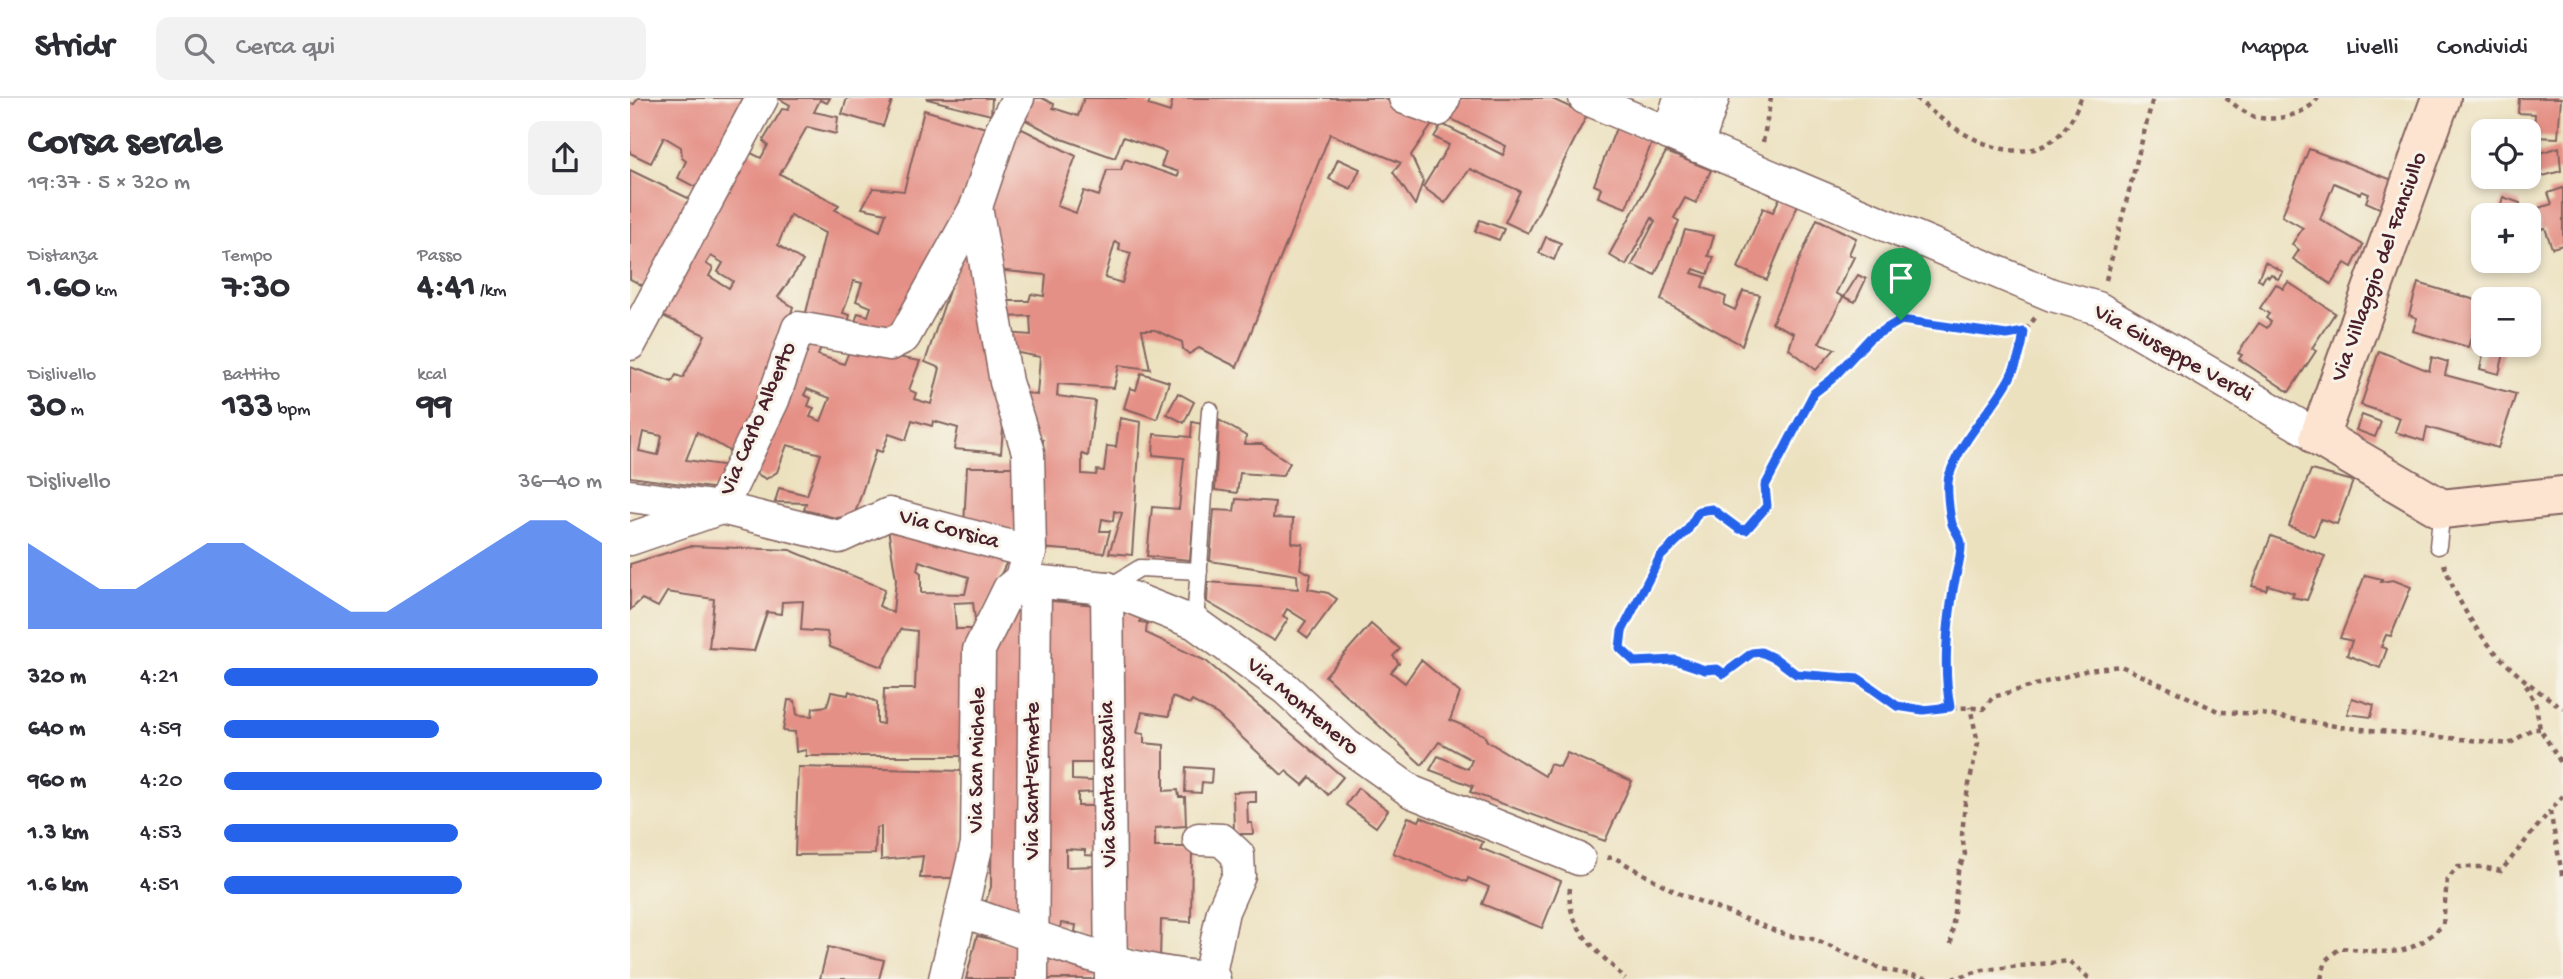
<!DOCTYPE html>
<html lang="it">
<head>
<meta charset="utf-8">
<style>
	body { margin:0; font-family:"Gochi Hand",sans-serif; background:#f2f2f3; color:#2b2b33; height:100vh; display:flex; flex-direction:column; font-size:26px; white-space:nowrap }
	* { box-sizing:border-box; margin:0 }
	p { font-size:23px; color:#7c7c81 }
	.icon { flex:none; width:38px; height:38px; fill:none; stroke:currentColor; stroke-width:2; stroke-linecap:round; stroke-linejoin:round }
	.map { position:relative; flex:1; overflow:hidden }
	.side { display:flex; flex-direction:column; background:#fff; width:630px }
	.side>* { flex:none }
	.tools { position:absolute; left:1841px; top:21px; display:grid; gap:14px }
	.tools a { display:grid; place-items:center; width:70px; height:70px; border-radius:14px; background:#fff; box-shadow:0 4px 10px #0003; font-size:35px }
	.pin { position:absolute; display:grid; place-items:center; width:60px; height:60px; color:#fff; margin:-72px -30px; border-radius:50% 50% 50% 0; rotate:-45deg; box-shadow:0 0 7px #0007 }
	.pin .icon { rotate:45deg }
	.round { display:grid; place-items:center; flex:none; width:74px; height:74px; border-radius:14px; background:#f2f2f3 }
	.head { display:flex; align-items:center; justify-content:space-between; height:119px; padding:0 28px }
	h1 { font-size:38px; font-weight:700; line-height:52px }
	.metrics { display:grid; grid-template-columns:repeat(3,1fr); gap:10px; height:119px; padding:7px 28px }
	.metrics div { display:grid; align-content:center }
	.metrics b { font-size:35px; font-weight:700 }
	.metrics small { font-size:19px; font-weight:400 }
	.metrics p { font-size:19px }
	.chart { height:196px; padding:14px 28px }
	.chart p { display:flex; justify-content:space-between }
	.chart svg { width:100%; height:126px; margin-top:7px; fill:#2563eb; opacity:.7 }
	ul { padding:0 28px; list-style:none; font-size:23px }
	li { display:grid; grid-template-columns:112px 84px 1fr; align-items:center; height:52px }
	li i { height:18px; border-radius:9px; background:#2563eb }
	header { display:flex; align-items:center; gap:42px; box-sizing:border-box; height:98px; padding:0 35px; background:#fff; border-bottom:2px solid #e1e1e2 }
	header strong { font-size:33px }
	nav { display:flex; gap:38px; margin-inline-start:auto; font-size:24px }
	.search { width:490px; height:63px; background:#f2f2f3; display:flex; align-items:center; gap:18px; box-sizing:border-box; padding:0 24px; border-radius:14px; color:#7c7c81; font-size:26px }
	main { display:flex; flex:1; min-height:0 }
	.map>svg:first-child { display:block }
	.building { fill:#e59086; fill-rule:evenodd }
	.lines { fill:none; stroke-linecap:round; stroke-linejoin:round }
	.lane-casing { stroke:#83635f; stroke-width:19 }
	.street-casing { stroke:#83635f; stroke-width:35 }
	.secondary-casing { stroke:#83635f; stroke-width:42 }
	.path { stroke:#83635f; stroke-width:4.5; stroke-dasharray:5 5; stroke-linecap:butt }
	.lane { stroke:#fff; stroke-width:16 }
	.street { stroke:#fff; stroke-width:32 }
	.secondary { stroke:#fde4d1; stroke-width:38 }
	.route-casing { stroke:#fff; stroke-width:14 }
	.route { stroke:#2563eb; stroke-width:9 }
	.labels { text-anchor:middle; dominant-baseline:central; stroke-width:6; stroke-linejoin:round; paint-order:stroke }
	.street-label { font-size:23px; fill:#4a1f2b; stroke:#f7f3e8 }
</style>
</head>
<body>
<header>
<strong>Stridr</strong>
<div class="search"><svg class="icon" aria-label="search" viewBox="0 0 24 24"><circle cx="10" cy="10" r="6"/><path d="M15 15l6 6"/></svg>Cerca qui</div>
<nav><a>Mappa</a><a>Livelli</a><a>Condividi</a></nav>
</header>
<main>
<section class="side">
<div class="head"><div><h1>Corsa serale</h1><p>19:37 · 5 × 320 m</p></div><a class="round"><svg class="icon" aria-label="share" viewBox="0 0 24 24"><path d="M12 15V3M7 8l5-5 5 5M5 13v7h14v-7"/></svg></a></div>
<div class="metrics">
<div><p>Distanza</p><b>1.60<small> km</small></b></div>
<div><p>Tempo</p><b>7:30</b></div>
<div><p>Passo</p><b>4:41<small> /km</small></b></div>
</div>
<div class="metrics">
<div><p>Dislivello</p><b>30<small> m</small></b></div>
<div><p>Battito</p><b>133<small> bpm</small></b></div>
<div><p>kcal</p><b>99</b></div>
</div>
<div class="chart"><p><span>Dislivello</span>36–40 m</p>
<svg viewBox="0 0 160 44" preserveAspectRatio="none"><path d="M0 44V14L10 22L20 30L30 30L40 22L50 14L60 14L70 22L80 30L90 38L100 38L110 30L120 22L130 14L140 6L150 6L160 14V44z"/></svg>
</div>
<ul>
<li><b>320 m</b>4:21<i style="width:99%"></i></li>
<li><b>640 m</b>4:59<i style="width:57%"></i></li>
<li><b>960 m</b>4:20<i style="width:100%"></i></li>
<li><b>1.3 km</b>4:53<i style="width:62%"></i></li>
<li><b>1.6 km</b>4:51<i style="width:63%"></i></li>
</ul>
</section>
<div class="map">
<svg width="1933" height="881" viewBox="0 0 1933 881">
	<rect width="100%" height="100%" fill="#f7f3e8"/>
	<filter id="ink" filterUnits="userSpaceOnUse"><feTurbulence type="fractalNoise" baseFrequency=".0143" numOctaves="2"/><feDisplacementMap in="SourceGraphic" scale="14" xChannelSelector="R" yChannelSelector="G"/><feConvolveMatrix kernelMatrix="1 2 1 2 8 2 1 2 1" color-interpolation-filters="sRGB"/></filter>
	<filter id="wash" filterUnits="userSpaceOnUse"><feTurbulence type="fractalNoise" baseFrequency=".00686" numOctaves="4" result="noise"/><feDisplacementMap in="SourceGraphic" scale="28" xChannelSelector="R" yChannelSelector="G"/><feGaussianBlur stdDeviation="1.57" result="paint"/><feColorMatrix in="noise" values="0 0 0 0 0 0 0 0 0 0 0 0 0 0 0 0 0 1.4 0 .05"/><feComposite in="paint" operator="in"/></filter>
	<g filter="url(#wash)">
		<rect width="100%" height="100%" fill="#ece1bf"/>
		<g id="blocks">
			<g class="building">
				<polygon points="8,0 115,0 67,90 48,80 56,63 52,60 51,49 34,39 21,65 0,55 0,5 4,6"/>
				<path d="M148,0h52l-3,5 -7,-3 -6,12 24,5 -2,17 -29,-7 -27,47 59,31 -4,5 45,21 6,-18 -24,-5 11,-20 31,3 20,-81 65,19 -55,144 -46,64 -83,-20 20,-84 -35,-18 -12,30 25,16 -25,36 15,10 -32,97 -26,50 -38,-22 -11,28 43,6 -11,23 -88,-12v-110l42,15 4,-7 7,3 22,-43 -51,-23 89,-163 18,9 7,-13 -5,-4 19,-32 6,1 2,-5zM81,158l12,7 -5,9 15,9 -4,7 -20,-12 4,-8 -7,-4zM224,183l8,2 -6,18 15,6 -3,9 -10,-3 -4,12 -6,-2 2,-8 -7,-2zM13,334l19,4 -4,19 -19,-4z"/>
				<polygon points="217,0 263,0 253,28 212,16"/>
				<polygon points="297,0 362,0 361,17 297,1"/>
				<path d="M400,0h12l12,6 -1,4 25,8 6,-18h67l-3,7 22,7 3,-14h209l54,21 -25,36 12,26 -8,24 -22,-33 8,-9 -71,-29 -93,233 -38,-19 -10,6 -6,-5 -1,-7 -27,-12h-13l8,39 -31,-4 -5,23 -56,-4 -1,12 38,5 -7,55 -6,-2v20l14,1 1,-5 7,1 3,-25 9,1 4,-29 21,4 -9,133 -23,-2 13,-40 -8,-2 -1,10 -11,-2 -2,12h10l-6,22 -64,-5 3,-108 -10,-1 -15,-48 19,4 3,-38 -32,-6 -2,-18 25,2 -1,-19 -30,1 -2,-16h31l2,-7 13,2 2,-21 -49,-5 -9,-75 28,-69 60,30 -19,50 19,7 8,-22 15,5 8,-26h14l4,-11 53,18 1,-5 -18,-6 5,-14 -43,-15 -8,21 -53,-19 -42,-22zM485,144l5,2 -1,6 12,3 -9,30 -17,-5z"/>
				<polygon points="828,0 920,0 957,17 898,135 875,124 890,93 840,71 815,105 793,89 819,47 804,39 812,26 873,57 876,48 819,20"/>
				<polygon points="1889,0 1931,0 1928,40 1904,39 1905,16 1888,15"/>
				<polygon points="986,30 1022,44 996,110 968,99 971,90 964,87"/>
				<polygon points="1929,49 1931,73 1891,84 1890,79 1899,79 1899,59"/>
				<polygon points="1679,51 1768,84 1756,113 1736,104 1739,96 1732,93 1730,96 1704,85 1690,121 1733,147 1722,169 1715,165 1701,186 1663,161 1669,152 1662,146 1673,130 1652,118"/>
				<polygon points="1036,54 1081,72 1066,105 1055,100 1044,120 1049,123 1025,177 1002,167 1025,123 1022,120 996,167 979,157"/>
				<polygon points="708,61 730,71 721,91 699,81"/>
				<polygon points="0,72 60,101 15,189 0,181"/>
				<polygon points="1933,90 1933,147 1922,150 1915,130 1911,131 1905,111 1922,106 1918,95"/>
				<polygon points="1151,97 1169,104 1137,182 1108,170 1133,110 1143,114"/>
				<polygon points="1873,99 1890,105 1890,117 1868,117"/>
				<polygon points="1187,121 1226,140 1219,156 1224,159 1206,195 1213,199 1189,245 1205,251 1186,272 1159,251 1164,235 1142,225"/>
				<polygon points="850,122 874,131 869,142 845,133"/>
				<polygon points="1055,132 1084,138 1078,158 1084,159 1078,176 1064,171 1062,175 1076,179 1072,189 1096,199 1094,207 1105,212 1113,193 1130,197 1112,247 1031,202"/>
				<polygon points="916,139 931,145 924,162 909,155"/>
				<path d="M334,148l14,1 25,182 -2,24 -47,-4 4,-21 -25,-7 -1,5 -20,-6 -6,20 -17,-6 -7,18 -6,-2 -22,66 -18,2 -32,-8 2,-7 -31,-1 4,-14 28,7 14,-41 -34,-9 -10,27 -11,7 -11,-6 54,-130 13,2 -4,10 26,9 6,-15 70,12 -11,29 7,3 -2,6 17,5 9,-36 -15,-6zM177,291l23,9 -9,23 -11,-4 4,-9 -6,-2 3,-8 -7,-3z"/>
				<polygon points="1635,164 1653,174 1648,181 1641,176 1639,179 1636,177 1632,184 1628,181"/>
				<polygon points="1228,177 1236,181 1225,204 1214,199"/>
				<polygon points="1658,184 1705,215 1682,250 1686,253 1659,294 1609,261 1612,257 1608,255 1629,225 1637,230 1641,224 1636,220 1639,216 1630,210 1646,186 1653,191"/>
				<polygon points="1788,185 1852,204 1838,249 1783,233 1787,220 1779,217"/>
				<polygon points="1867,247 1876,247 1869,276 1850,271 1855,249 1866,252"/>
				<polygon points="1749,253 1799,273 1802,259 1818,264 1815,277 1886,296 1868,350 1797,329 1794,343 1765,334 1770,320 1731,307"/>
				<polygon points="511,275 539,284 527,321 494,310 500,290 506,292"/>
				<polygon points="548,295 564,304 554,325 537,316"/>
				<polygon points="1732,317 1751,324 1745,339 1726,332"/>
				<polygon points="589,322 616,338 615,346 632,346 660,365 652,378 610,375 607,395 585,392"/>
				<polygon points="562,324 572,326 560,462 517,458 522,409 549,411 554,360 523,357 524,336 561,339"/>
				<polygon points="337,369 384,369 388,442 334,428"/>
				<polygon points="1681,372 1723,383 1707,426 1691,421 1684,438 1659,428"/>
				<polygon points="606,401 645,404 643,420 663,421 662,445 673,446 670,471 681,476 678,491 698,495 707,501 678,540 669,533 676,523 657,511 653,518 658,521 644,543 577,504 578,484 668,491 667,477 580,463 584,412 604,413"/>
				<path d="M257,424l123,33 -34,73 -3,-26 -19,1 2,26h18l-8,127h-160v-6l-10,2 -1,-20 -12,-1 5,-31 7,1 2,14 15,1 1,-8 14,-2 4,-14 17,3 1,-4 28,11v21l6,1 1,-35h31l2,-58 -16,-2 -19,38 -52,-20 -3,-15 -26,-2 2,-29 -21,1 -1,12 -14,-2 -13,39 -45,-3 5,-49 -47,-7 -9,15 -16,-8 -12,11v-46l59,-18 101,4 95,39 -6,17 14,7 3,-34zM289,463l50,16 -4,17 -44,-1v-20l-4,-3z"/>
				<polygon points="1641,438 1695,458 1677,502 1662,499 1664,495 1638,487 1636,492 1622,488"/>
				<polygon points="1735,477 1752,481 1751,484 1763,482 1781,489 1761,538 1756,537 1751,549 1757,551 1750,570 1717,557 1722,543 1710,540"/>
				<polygon points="394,500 394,821 355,806 361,789 363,559 381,501"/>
				<polygon points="411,502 466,507 468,665 442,665 442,682 463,683 463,694 448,695 448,708 467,708 469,758 455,757 455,752 436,751 436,769 467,768 468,841 445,834 446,827 431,825 430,831 412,826"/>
				<polygon points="484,513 510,516 510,524 517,525 516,535 576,563 713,679 698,697 680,679 673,687 656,673 652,677 587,616 562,603 560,606 542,599 539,618 512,614 507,635 514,636 514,645 534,647 534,693 548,692 549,699 555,699 556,728 525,730 525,749 562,749 561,824 531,822 530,862 485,848"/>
				<polygon points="741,526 770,551 763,558 769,565 761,574 775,585 791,562 830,595 820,622 854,637 857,643 915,678 920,666 930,669 937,655 1002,683 975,743 840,694 843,688 800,672 808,658 838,671 842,662 809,644 792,667 695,578"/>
				<polygon points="1722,600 1744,607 1741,619 1717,616"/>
				<polygon points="168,669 333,673 332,780 290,780 293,758 251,762 251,729 246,730 245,756 165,757"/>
				<polygon points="556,669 582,671 581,685 572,684 571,695 555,694"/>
				<polygon points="728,690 758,712 746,729 716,707"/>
				<polygon points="626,693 626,704 617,704 618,725 622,725 623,736 604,736 603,694"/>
				<polygon points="778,719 789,723 791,719 853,744 850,750 931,783 912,830 852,806 859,789 838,780 837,784 763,755"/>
				<polygon points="347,838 394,848 394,881 336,881"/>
				<polygon points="198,849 254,862 249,881 190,881"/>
				<polygon points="412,854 468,871 468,881 412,881"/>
			</g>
		</g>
	</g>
	<g filter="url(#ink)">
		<use href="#blocks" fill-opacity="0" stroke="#83635f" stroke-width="2"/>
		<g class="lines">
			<defs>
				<g id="lane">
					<polyline points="1808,448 1812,411"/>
					<polyline points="477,490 510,470 569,473"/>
					<polyline points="565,525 580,312"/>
				</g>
				<g id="street">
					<polyline points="775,0 808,12 814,0"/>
					<polyline points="955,0 1422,197 1468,210 1689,339"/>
					<polyline points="1039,36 1050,0"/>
					<polyline points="1067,48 1083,0"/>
					<polyline points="0,246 132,0"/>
					<polyline points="0,398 91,410 143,302 168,230 260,246 274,239 346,109 372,31 388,0"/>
					<polyline points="0,441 91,410 209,439 259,416 400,454"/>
					<polyline points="390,482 477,490 565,525 656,591 716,647 782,694 949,761"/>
					<polyline points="477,490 481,881"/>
					<polyline points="569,741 592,742 608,757 609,777 593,813 579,880 584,881"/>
					<path d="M333,813c83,29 158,61 246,67"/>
					<polyline points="315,881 347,746 349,552 379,491 390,482 400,454 398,354 376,284 346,109"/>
					<polyline points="402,881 405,485"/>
				</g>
				<polyline id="secondary" points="1811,0 1689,339 1812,411 1933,398"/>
			</defs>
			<use href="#lane" class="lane-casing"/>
			<use href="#street" class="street-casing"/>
			<use href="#secondary" class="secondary-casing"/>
			<g class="path">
				<path d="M1286,0c50,46 133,91 165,0"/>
				<path d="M1596,0c7,6 20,16 29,19 20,5 51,-2 63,-19"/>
				<polyline points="1133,44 1141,0"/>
				<polyline points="1476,182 1523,0"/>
				<path d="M1405,220l-11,14 -17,3 -106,-14 -31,17 -37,41 -19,14 -49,93 2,20 -21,24 -34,-21 -13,2 -12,20 -27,26 -38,74 -2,17 15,13 40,-1 30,10 12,-1 7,5 23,-14 5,-7c21,-2 29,17 47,21 19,5 41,-1 59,5 15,4 25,22 40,27 26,10 57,-2 85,3l10,-12 95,-27 33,-4 99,46 42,2 79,13 168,17 23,-15h8"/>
				<path d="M1814,466c23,66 62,107 119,144"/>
				<polyline points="1896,587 1906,607 1910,631 1933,668"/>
				<path d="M1320,609c-7,-38 -4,-73 2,-111 3,-16 10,-37 9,-53 -1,-7 -7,-13 -9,-19 -3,-12 -6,-37 -3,-48 20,-58 68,-78 75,-144"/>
				<polyline points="1933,698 1920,713 1933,781"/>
				<polyline points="977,760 983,759 1048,795 1159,838 1180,840 1252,871 1301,881"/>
				<path d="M940,790c-5,41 31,65 55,91"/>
				<polyline points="1321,846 1328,773 1335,756 1332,737 1335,705 1348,645 1340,609"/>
				<polyline points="1322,881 1353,872 1439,863 1460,881"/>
				<path d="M1691,881l5,-19 14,-12c47,3 64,14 103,-23l4,-45 11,-13h24l19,4 49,-60"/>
			</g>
			<use href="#lane" class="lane"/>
			<use href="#street" class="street"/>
			<use href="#secondary" class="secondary"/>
		</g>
	</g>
	<g class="lines" filter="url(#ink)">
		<defs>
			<path id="route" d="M1271,222l106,15 17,-3c-7,64 -56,87 -75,144 -3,11 0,36 3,48 2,6 8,12 9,19 1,14 -6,33 -8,47 -6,40 -10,77 -3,117l-27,3 -26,-4 -38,-27 -63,-5 -20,-15 -15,-7 -9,1 -28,21 -7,-5 -12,1 -30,-10 -40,2 -15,-14 2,-17 38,-74 27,-26 12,-20 13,-2 27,20 7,1 21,-24 -2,-20 49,-93 18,-14 38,-41z"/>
		</defs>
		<use href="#route" class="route-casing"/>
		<use href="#route" class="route"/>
	</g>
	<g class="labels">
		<g class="street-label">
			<text transform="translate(1750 169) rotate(-70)">Via Villaggio del Fanciullo</text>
			<text transform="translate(1543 256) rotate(29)">Via Giuseppe Verdi</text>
			<text transform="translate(129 321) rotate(-67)">Via Carlo Alberto</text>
			<text transform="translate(319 432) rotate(15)">Via Corsica</text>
			<text transform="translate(672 609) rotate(40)">Via Montenero</text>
			<text transform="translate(348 662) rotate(-89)">Via San Michele</text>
			<text transform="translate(403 683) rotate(-90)">Via Sant'Ermete</text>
			<text transform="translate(479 686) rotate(-91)">Via Santa Rosalia</text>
		</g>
	</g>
</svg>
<div class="tools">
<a><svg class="icon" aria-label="locate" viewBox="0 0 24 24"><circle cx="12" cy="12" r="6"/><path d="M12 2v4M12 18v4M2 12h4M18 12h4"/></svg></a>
<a>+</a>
<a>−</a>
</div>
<div class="pin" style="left:1271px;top:222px;background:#1e9e55"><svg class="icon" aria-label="arrive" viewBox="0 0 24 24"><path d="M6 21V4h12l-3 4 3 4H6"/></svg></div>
</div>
</main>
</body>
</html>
